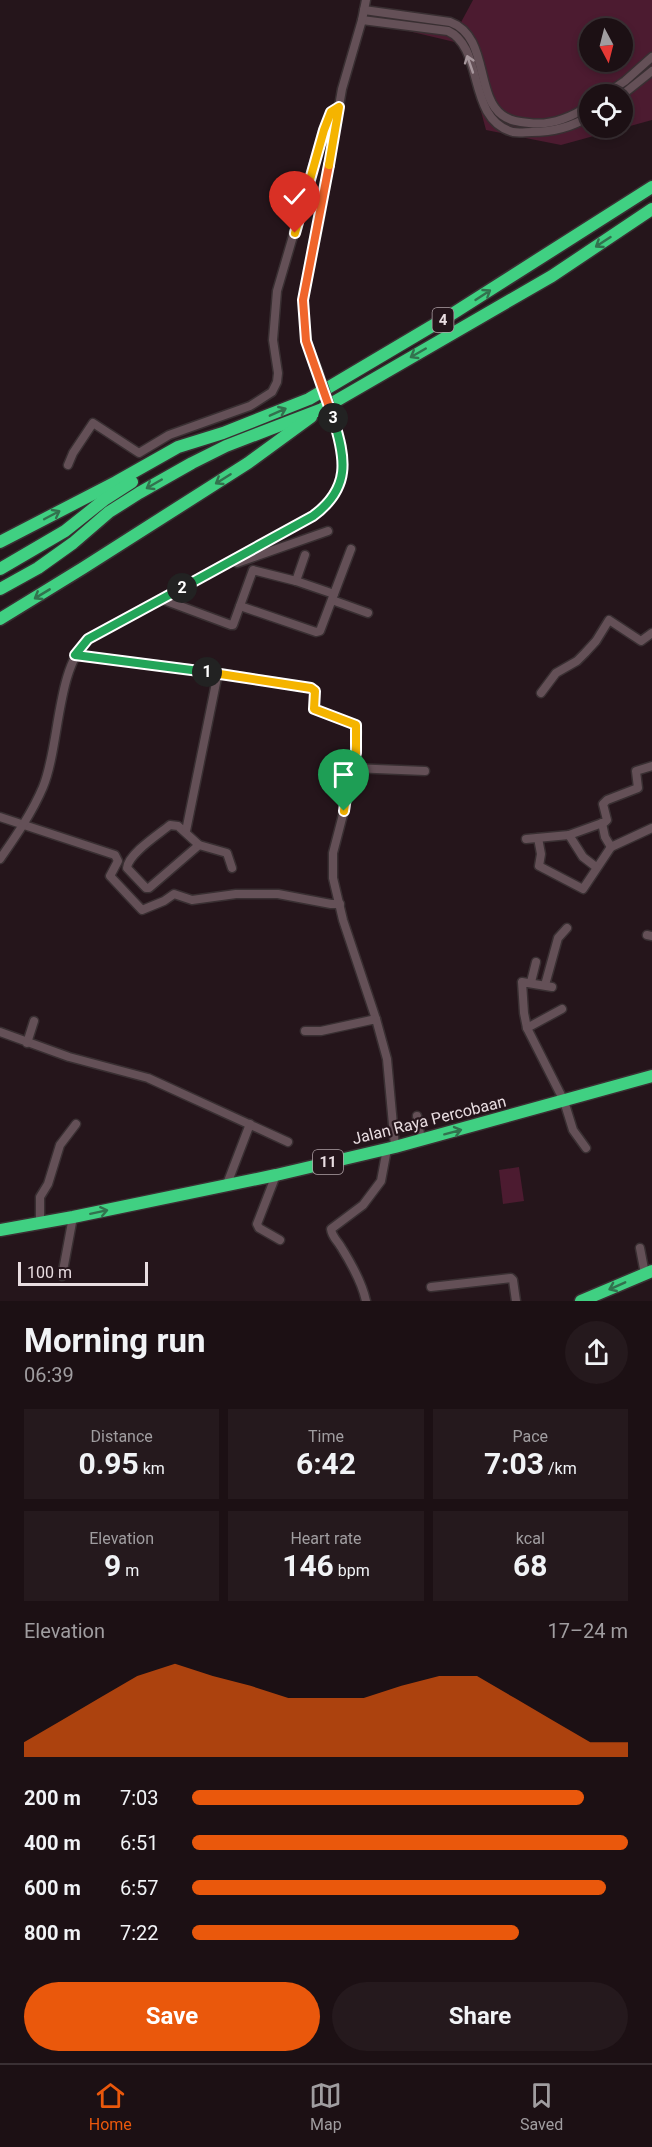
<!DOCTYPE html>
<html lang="en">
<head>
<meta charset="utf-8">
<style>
	body { margin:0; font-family:Roboto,sans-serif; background:#25191d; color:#f1f3f6; height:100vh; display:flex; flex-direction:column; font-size:22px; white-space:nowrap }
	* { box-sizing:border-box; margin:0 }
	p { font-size:20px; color:#a09da0 }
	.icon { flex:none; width:33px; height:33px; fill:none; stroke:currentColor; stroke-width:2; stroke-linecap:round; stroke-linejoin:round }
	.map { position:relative; height:1301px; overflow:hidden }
	.side { display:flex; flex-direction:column; background:#1c1014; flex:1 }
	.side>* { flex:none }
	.needle { width:39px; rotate:173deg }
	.fabs { position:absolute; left:579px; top:18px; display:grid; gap:12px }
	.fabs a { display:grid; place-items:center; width:54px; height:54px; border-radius:50%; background:#1c1014; box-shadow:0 3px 9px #0003,0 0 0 2px #3a3034; font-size:30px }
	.scale { position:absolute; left:18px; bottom:15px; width:130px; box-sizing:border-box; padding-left:6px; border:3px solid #e9dde1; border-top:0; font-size:16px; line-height:21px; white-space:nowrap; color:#e9dde1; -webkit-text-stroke:4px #25151b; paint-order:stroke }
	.pin { position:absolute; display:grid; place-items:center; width:51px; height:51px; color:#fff; margin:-62px -26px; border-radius:50% 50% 50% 0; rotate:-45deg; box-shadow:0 0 6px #0007 }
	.pin .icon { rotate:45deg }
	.km { position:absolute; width:30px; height:30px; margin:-15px; border-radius:50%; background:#222; color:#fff; font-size:16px; line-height:30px; text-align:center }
	.round { display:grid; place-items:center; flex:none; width:63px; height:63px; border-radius:32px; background:#25191d }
	.head { display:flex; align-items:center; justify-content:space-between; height:102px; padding:0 24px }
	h1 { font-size:33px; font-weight:700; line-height:45px }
	.metrics { display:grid; grid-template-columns:repeat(3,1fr); gap:9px; height:102px; padding:6px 24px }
	.metrics div { display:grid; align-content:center; border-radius:0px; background:#25191d; text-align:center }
	.metrics b { font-size:30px; font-weight:700 }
	.metrics small { font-size:16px; font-weight:400 }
	.metrics p { font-size:16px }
	.chart { height:168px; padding:12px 24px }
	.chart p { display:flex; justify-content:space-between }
	.chart svg { width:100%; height:108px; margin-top:6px; fill:#ea580c; opacity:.7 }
	.primary-button { display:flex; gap:12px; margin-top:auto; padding:12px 24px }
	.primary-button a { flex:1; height:69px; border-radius:36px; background:#ea580c; color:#fff; font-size:24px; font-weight:700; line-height:69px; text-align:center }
	.primary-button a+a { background:#25191d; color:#f1f3f6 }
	ul { padding:0 24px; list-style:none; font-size:20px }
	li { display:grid; grid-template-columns:96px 72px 1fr; align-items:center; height:45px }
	li i { height:15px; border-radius:8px; background:#ea580c }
	.tabs { display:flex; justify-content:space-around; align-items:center; height:84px; border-top:2px solid #3a3034; background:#1c1014; font-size:16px; color:#a09da0 }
	.tabs a { display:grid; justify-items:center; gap:3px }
	.tabs .selected { color:#ea580c }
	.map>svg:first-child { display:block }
	.green { fill:#4c1b30; fill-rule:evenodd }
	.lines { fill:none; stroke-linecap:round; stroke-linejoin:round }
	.minor-casing { stroke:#392f32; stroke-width:11 }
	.highway-casing { stroke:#392f32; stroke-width:15 }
	.minor { stroke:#645057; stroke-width:8 }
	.highway { stroke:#40d082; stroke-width:12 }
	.minor-bridge-casing { stroke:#392f32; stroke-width:11; stroke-linecap:butt }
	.minor-bridge { stroke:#645057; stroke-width:8 }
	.oneway { stroke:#a6969c }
	.oneway2 { stroke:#32724e }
	.split-1-casing { stroke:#fff; stroke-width:12 }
	.split-2-casing { stroke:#fff; stroke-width:12 }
	.split-3-casing { stroke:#fff; stroke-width:12 }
	.split-4-casing { stroke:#fff; stroke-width:12 }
	.split-5-casing { stroke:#fff; stroke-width:12 }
	.split-1 { stroke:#f5b400; stroke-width:8 }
	.split-2 { stroke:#22a559; stroke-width:8 }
	.split-3 { stroke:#22a559; stroke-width:8 }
	.split-4 { stroke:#f0652b; stroke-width:8 }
	.split-5 { stroke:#f5b400; stroke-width:8 }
	.labels { text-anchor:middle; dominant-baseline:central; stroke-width:4.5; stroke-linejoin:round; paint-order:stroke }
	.shield { fill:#25151b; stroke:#aea1a6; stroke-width:1.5 }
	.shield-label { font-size:15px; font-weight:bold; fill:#e9dde1 }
	.street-label { font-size:16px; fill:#e9dde1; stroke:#25151b }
</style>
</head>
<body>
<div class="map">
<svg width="652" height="1301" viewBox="0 0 652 1301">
	<rect width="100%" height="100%" fill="#25151b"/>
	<g class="green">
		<path d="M473,0h179v120l-91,25 -75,-15 -23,-86 -101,-24 2,-10 95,16zM590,28h32v34h-32zM590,94h32v34h-32z"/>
		<polygon points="519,1167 524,1201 503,1204 499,1170"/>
	</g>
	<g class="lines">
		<defs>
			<g id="minor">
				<path d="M364,10l86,12c39,14 25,73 52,93 8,6 17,7 27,8 21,3 43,-6 61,-18"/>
				<path d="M362,20l86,11c37,17 18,88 65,101 6,1 13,0 19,0 20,0 40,-5 58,-16"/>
				<polyline points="606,94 625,81 652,57"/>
				<polyline points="622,95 652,71"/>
				<polyline points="318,371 306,341 303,300 319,222 342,89 362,20 366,0"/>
				<polyline points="68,465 73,453 93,423 139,453 169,435 250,406 272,392 277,382 278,373 273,340 277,291 324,130 331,113 339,107"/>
				<polyline points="237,563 328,531"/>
				<polyline points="296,581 305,555"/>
				<polyline points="161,599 231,625 233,625 253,570 296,581 334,594"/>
				<polyline points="332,600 368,613"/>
				<polyline points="240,606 316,632 320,631 351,549"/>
				<polyline points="75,655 218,673 311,688 315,691 314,709 356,725 357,732 354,763 349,776 346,803 333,853 333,878 343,920 376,1019"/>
				<polyline points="541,693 556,673 577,661 585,653 596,641 609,620 641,641 652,633"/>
				<polyline points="352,768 425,771"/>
				<polyline points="0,817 115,855 118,861 110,876 142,910 164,901 174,894 192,900 236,894 278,894 331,904 340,904"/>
				<polyline points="602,823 605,837 611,847 652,828"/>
				<path d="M170,825l8,1 21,19 -50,43h-3l-19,-20c1,-14 32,-34 43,-43z"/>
				<polyline points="186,831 218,673"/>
				<polyline points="538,838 541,854 539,866 583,889 611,847"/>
				<polyline points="526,839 569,835"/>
				<polyline points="199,845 227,853 232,868"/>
				<path d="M0,859c16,-23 32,-46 43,-72 17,-41 13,-118 45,-148l225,-123c33,-24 36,-52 23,-90"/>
				<polyline points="596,867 583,857 569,835 605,822 607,820 603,804 607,800 638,788 636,771 652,766"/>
				<polyline points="647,935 652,936"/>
				<polyline points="531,982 536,962"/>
				<polyline points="545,985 558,938 567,928"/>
				<polyline points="552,987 522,982 524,1013 527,1028 564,1101 573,1130 586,1148"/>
				<polyline points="527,1028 562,1009"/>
				<polyline points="305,1031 321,1031 376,1019 387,1059 395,1147"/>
				<polyline points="0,1032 69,1057 148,1078 288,1142"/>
				<polyline points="27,1043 34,1021"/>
				<polyline points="417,1116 421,1140"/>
				<polyline points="276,1175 257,1224 259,1228 280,1240"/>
				<polyline points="227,1184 250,1124"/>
				<polyline points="40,1223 40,1197 48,1184 60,1145 76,1124"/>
				<polyline points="640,1248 645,1274"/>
				<polyline points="62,1276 73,1217"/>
				<polyline points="431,1287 511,1278 513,1280 516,1301"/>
				<path d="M366,1301c-4,-19 -15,-38 -25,-54 -4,-7 -9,-10 -10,-18l32,-24 18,-24 6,-32"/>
			</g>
			<g id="highway">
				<polyline points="0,542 116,482 178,447 223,433 309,399 449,316 652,187"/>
				<polyline points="0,569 65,531 104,500 132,482"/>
				<polyline points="0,589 38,568 73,543 109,512 139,493 192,463 226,446 322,409 552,276 652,209"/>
				<polyline points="0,619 83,568 248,463 311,417"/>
				<polyline points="0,1230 73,1217 276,1175 395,1147 652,1076"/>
				<polyline points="581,1301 652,1271"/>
			</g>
		</defs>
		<use href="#minor" class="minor-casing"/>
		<use href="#highway" class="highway-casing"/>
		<use href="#minor" class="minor"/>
		<use href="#highway" class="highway"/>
		<defs>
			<polyline id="minor-bridge" points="318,371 336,426"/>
		</defs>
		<use href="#minor-bridge" class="minor-bridge-casing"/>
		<use href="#minor-bridge" class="minor-bridge"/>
	</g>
	<defs><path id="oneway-shaft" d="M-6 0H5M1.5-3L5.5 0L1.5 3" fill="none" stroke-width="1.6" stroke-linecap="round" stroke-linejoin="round" transform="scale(1.5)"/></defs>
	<use class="oneway" href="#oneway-shaft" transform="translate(470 64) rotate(-109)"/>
	<g class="oneway2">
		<use href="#oneway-shaft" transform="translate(603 242) rotate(147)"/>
		<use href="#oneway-shaft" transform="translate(483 295) rotate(-33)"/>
		<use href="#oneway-shaft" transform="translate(418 353) rotate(150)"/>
		<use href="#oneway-shaft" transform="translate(278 412) rotate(-24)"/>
		<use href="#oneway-shaft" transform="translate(223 479) rotate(148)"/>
		<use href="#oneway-shaft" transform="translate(154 484) rotate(150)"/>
		<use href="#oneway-shaft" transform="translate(52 515) rotate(-28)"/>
		<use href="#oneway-shaft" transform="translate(42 594) rotate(149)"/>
		<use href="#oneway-shaft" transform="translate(453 1132) rotate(-15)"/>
		<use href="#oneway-shaft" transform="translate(99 1212) rotate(-12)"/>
		<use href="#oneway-shaft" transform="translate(617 1286) rotate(156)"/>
	</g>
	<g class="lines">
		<defs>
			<polyline id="split-1" points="207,672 311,688 315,691 314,709 356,725 356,753 349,776 344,811"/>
			<polyline id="split-2" points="182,588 88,639 75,655 207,672"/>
			<path id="split-3" d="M182,588l131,-72c38,-28 33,-57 20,-98"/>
			<polyline id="split-4" points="329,165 303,300 306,341 333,418"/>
			<polyline id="split-5" points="295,233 324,130 331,112 339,107 329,165"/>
		</defs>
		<use href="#split-1" class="split-1-casing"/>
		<use href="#split-2" class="split-2-casing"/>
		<use href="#split-3" class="split-3-casing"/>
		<use href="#split-4" class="split-4-casing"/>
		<use href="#split-5" class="split-5-casing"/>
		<use href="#split-1" class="split-1"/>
		<use href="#split-2" class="split-2"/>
		<use href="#split-3" class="split-3"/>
		<use href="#split-4" class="split-4"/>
		<use href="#split-5" class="split-5"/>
	</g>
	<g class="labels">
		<g class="shield">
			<rect x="432.5" y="308" width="21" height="24" rx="4.5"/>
			<rect x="313" y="1150" width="30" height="24" rx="4.5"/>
		</g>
		<g class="shield-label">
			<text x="443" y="320">4</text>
			<text x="328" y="1162">11</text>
		</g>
		<g class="street-label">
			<text transform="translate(429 1120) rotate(-14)">Jalan Raya Percobaan</text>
		</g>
	</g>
</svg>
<div class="fabs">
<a><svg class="needle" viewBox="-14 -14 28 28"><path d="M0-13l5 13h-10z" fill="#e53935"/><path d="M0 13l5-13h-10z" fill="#a09da0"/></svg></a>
<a><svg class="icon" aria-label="locate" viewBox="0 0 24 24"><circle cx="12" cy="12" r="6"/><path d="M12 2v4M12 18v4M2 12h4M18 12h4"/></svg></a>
</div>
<div class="scale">100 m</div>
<div class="pin" style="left:344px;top:811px;background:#1e9e55"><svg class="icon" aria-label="arrive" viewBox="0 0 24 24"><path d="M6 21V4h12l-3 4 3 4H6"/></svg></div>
<div class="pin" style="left:295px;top:233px;background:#d93025"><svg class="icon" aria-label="check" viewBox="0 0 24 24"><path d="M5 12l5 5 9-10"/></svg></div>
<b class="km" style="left:207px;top:672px">1</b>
<b class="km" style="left:182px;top:588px">2</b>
<b class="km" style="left:333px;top:418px">3</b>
</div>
<section class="side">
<div class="head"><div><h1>Morning run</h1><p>06:39</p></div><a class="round"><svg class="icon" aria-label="share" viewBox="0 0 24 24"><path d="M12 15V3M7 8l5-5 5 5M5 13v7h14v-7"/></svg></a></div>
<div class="metrics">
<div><p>Distance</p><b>0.95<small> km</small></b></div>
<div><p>Time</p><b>6:42</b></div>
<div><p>Pace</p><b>7:03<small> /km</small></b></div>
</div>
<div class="metrics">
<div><p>Elevation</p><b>9<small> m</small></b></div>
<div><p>Heart rate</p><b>146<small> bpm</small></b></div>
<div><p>kcal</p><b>68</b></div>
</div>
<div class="chart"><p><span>Elevation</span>17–24 m</p>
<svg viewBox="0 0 160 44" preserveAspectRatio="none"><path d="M0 44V38L10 29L20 20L30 11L40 6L50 11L60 15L70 20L80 20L90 20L100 15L110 11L120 11L130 20L140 29L150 38L160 38V44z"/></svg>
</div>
<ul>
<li><b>200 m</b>7:03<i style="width:90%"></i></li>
<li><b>400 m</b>6:51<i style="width:100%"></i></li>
<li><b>600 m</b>6:57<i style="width:95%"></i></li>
<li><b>800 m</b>7:22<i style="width:75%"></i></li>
</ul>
<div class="primary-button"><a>Save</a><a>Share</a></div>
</section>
<nav class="tabs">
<a class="selected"><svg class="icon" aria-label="home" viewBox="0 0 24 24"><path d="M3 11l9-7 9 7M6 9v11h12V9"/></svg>Home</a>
<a><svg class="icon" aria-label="map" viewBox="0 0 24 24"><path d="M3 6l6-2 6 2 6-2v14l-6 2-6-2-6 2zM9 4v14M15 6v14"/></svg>Map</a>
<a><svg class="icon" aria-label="saved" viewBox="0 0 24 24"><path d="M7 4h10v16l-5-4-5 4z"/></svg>Saved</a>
</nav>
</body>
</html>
